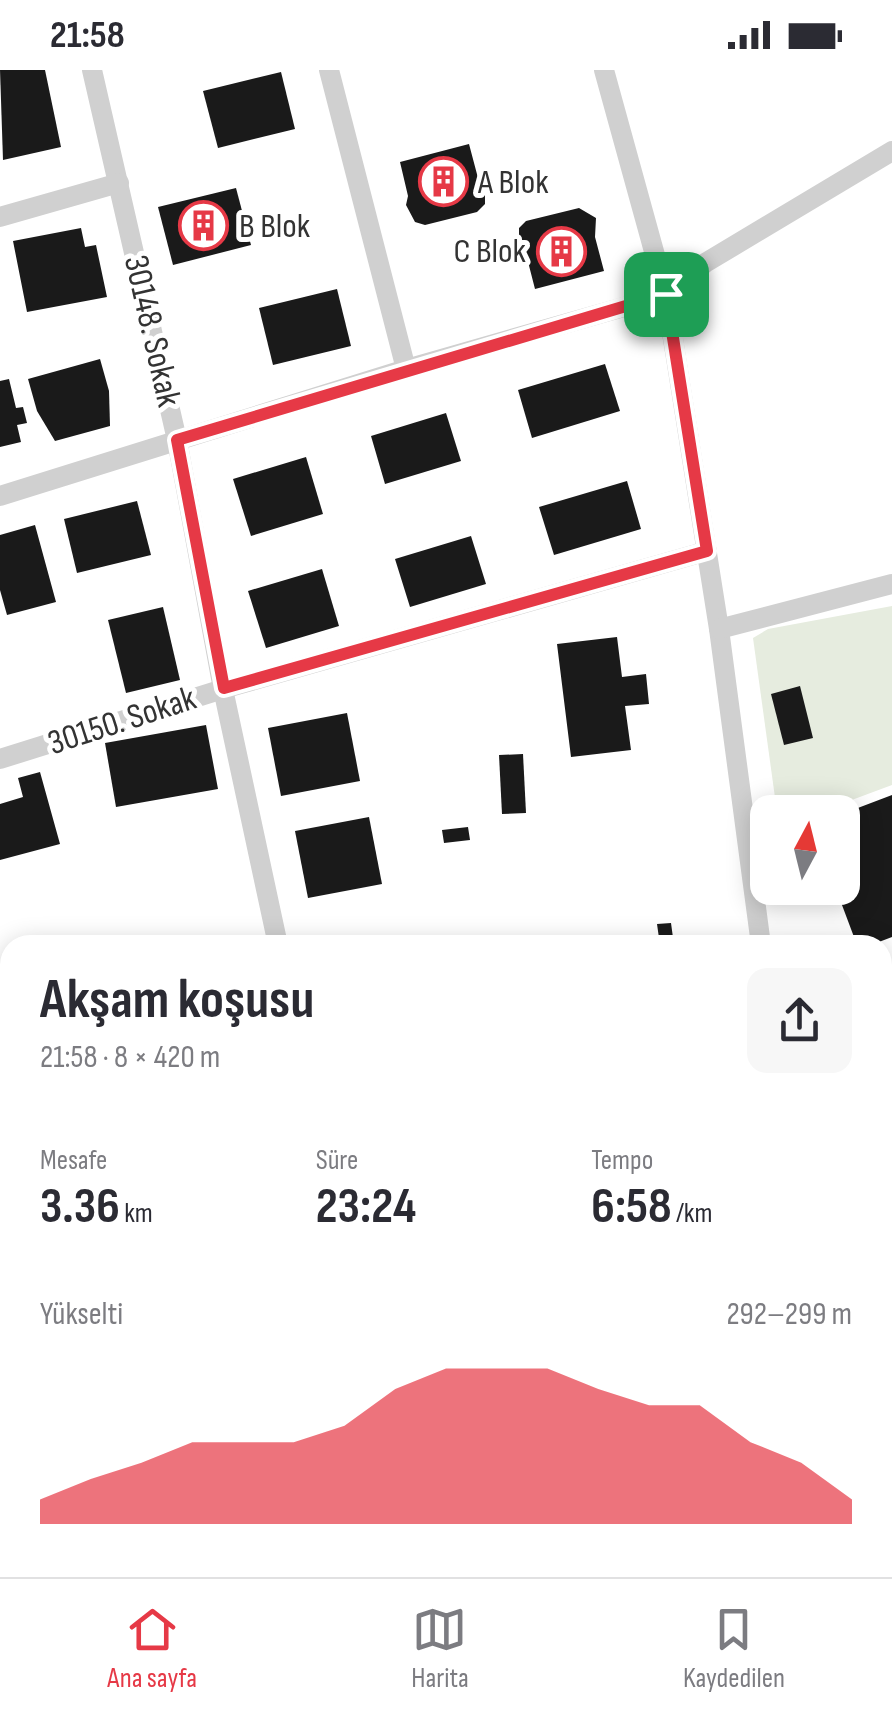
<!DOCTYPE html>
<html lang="tr">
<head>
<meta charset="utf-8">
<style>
	body { margin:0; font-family:"Sofia Sans Condensed",sans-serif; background:#f7f7f7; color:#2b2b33; height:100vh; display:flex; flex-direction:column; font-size:38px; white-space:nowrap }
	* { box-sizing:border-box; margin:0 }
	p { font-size:32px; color:#7c7c81 }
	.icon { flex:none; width:55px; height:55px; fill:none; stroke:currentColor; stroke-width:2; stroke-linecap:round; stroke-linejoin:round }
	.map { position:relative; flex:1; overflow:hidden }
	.side { position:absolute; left:0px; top:865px; width:892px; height:642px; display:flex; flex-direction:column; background:#fff; border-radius:30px 30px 0 0; box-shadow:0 5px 25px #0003 }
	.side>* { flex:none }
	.needle { width:65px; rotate:7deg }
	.buttons { position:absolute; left:750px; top:725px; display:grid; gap:20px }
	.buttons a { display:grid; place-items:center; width:110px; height:110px; border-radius:20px; background:#fff; box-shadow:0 5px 25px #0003; font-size:50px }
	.pin { position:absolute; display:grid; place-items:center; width:85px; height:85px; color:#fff; margin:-42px; border-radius:20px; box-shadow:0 5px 15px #0006 }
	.round { display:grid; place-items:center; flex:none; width:105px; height:105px; border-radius:20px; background:#f7f7f7 }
	.headline { display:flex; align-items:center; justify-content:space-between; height:170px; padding:0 40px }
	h1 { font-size:55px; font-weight:700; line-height:75px }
	.metrics { display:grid; grid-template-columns:repeat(3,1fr); gap:15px; height:170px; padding:10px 40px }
	.metrics div { display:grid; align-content:center }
	.metrics b { font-size:50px; font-weight:700 }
	.metrics small { font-size:28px; font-weight:400 }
	.metrics p { font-size:28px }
	.chart { height:280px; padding:20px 40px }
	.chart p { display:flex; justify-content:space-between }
	.chart svg { width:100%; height:180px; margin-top:10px; fill:#e63946; opacity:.7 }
	.status { display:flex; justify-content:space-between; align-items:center; height:70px; padding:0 50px; background:#fff; direction:ltr }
	.status svg { height:28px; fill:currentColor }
	.menu { display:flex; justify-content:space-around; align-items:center; height:140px; border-top:2px solid #e1e1e2; background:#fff; font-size:28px; color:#7c7c81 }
	.menu a { display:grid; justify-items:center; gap:5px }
	.menu .active { color:#e63946 }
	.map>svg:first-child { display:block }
	.green { fill:#e6ecdf }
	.building { fill:#1a1a1a }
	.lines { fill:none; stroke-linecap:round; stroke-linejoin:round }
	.lane { stroke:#d0d0d0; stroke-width:10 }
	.street { stroke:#d0d0d0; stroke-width:20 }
	.highway { stroke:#9a9a9a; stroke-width:35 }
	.route-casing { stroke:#fff; stroke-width:20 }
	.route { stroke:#e63946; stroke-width:12 }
	.labels { text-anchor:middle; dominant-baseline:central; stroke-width:10; stroke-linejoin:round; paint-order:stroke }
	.poi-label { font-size:35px; fill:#333; stroke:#fff; text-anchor:start }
	.street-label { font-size:35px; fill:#333; stroke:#fff }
</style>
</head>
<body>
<div class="status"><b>21:58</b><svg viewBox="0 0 49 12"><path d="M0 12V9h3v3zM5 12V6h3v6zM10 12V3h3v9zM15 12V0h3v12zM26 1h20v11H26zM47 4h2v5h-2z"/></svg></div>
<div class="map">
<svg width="892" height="1507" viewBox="0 0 892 1507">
	<rect width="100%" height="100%" fill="#fff"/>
	<polygon class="green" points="892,536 892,715 841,734 777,742 753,568 768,559"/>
	<g class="building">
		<polygon points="0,0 45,0 61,77 3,90"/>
		<polygon points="281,2 295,59 218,78 203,21"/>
		<polygon points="469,74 478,108 485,115 485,134 477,142 425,155 415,152 406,135 408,126 400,92"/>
		<polygon points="236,118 251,175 173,195 158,137"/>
		<polygon points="579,138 596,148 595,167 604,201 535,219 526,184 519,177 519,158 526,151"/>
		<polygon points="81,158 85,177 96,175 107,227 27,242 13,171"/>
		<polygon points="337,219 351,276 273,295 259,238"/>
		<polygon points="100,289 109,321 110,356 55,371 37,341 28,309"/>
		<polygon points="605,294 620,341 532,368 518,320"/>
		<polygon points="9,309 16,338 23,337 27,353 17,355 21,372 0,377 0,311"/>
		<polygon points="446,343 461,391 385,414 371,366"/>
		<polygon points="306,387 323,444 251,466 233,409"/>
		<polygon points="627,411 641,459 554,485 539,437"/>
		<polygon points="137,431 151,485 77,503 64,449"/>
		<polygon points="35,455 56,532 7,545 0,520 0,465"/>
		<polygon points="471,466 486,514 410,537 395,489"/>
		<polygon points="322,499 339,556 266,578 248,521"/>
		<polygon points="163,537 180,610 126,623 108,550"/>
		<polygon points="617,567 622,607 646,604 649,634 625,636 631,680 571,687 557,574"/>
		<polygon points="800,616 813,668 784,675 771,624"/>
		<polygon points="347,643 360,711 281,726 268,658"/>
		<polygon points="206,655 218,719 116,737 105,673"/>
		<polygon points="523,684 526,743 502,744 499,685"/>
		<polygon points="40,702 60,774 0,790 0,734 23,727 18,708"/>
		<polygon points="892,725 892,867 871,875 857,875 836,819 855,811 842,778 842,744"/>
		<polygon points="369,747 382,814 308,828 295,761"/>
		<polygon points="468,757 470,770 444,773 442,760"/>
		<polygon points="671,853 674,875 645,875 644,870 659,868 657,854"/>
	</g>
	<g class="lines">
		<polyline class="lane" points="882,962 892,943"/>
		<g class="street">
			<polyline points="92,0 177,370 223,619 278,875"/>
			<polyline points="329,0 406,299"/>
			<polyline points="604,0 666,225 719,559 761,875"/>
			<polyline points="0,147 119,113"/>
			<polyline points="0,426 406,299 666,225 705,193 892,81"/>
			<polyline points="719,559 892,514"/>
			<polyline points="0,689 223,619 707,481"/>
			<polyline points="0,961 10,958"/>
			<polyline points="0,1187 10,1181"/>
			<polyline points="882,1344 892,1361"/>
			<polyline points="882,1434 892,1429"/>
			<polyline points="759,1507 775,1498"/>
		</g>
		<g class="highway">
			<polyline points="882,979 892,974"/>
			<polyline points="882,1030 892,1024"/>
			<polyline points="882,1086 892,1081"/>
			<polyline points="882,1130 892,1124"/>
			<polyline points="80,1507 95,1498"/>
			<polyline points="179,1507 193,1498"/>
		</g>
	</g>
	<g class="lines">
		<defs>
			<polygon id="route" points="666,224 707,481 224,618 177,370"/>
		</defs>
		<use href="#route" class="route-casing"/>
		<use href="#route" class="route"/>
	</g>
	<defs>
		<symbol id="building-ring" viewBox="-11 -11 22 22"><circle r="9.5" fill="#fff" stroke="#e63946" stroke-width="1.5"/><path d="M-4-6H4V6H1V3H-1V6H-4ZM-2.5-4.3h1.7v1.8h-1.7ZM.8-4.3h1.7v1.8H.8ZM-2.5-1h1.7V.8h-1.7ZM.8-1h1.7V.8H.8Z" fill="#e63946"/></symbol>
	</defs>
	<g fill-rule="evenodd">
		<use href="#building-ring" x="416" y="84" width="55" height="55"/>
		<use href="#building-ring" x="176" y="128" width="55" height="55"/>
		<use href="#building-ring" x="534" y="154" width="55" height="55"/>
	</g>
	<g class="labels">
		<g class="poi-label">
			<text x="478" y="112">A Blok</text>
			<text x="239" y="156">B Blok</text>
			<text x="526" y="181" text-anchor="end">C Blok</text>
		</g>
		<g class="street-label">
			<text transform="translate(152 261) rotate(77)">30148. Sokak</text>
			<text transform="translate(122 651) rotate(-18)">30150. Sokak</text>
		</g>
	</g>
</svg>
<div class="buttons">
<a><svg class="needle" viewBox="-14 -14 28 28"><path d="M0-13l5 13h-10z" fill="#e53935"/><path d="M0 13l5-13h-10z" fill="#7c7c81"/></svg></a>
</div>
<div class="pin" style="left:666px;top:224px;background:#1e9e55"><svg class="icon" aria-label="arrive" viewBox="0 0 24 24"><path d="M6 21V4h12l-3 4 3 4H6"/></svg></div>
<section class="side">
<div class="headline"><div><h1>Akşam koşusu</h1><p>21:58 · 8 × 420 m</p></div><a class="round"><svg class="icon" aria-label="share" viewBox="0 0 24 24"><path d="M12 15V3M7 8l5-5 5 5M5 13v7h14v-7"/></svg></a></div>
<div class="metrics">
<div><p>Mesafe</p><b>3.36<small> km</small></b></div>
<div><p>Süre</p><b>23:24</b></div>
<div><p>Tempo</p><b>6:58<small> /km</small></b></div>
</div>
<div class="chart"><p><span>Yükselti</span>292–299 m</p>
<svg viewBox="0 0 160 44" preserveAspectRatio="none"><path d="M0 44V38L10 33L20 29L30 24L40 24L50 24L60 20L70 11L80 6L90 6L100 6L110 11L120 15L130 15L140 24L150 29L160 38V44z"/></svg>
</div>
</section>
</div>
<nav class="menu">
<a class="active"><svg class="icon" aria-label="home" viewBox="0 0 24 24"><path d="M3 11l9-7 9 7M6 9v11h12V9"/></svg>Ana sayfa</a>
<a><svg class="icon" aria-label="map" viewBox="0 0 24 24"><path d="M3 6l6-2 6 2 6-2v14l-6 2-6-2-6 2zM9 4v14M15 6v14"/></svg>Harita</a>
<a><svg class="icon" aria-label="saved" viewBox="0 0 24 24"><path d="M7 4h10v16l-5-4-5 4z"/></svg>Kaydedilen</a>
</nav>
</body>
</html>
